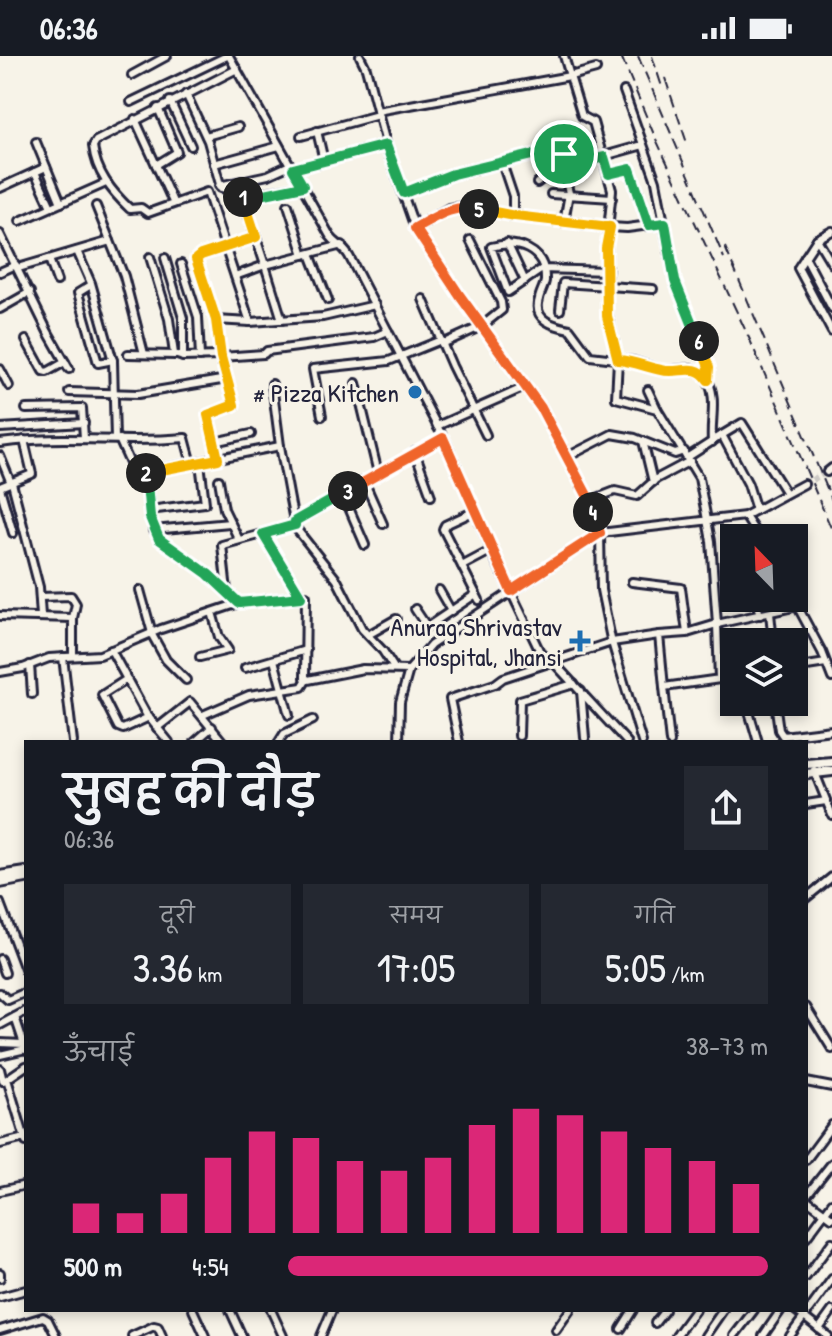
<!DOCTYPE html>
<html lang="hi">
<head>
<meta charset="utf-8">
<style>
	body { margin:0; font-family:"Patrick Hand","Playpen Sans Deva",sans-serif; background:#242831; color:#f1f3f6; height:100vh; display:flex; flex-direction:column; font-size:30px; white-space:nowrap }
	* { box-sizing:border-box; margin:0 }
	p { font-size:26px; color:#9ea1a6 }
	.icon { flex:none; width:44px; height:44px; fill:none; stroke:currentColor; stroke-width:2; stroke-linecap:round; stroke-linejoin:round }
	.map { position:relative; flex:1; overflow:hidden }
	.drawer { position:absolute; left:24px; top:684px; width:784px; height:572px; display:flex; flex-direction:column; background:#171b24; border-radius:0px; box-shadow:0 4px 12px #0003 }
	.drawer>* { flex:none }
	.needle { width:52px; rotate:337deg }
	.tools { position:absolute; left:720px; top:468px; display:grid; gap:16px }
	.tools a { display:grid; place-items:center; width:88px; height:88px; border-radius:0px; background:#171b24; box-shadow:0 4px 12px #0003; font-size:40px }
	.pin { position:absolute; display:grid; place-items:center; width:68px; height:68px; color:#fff; margin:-34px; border:4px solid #fff; border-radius:50%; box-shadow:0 2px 8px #0007 }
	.km { position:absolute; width:40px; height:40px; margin:-20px; border-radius:50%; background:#222; color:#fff; font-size:22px; line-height:40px; text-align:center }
	.round { display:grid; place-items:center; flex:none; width:84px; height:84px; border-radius:0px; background:#242831 }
	.head { display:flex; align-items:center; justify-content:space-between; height:136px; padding:0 40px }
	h1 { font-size:44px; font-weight:600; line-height:60px }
	.stats { display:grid; grid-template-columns:repeat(3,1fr); gap:12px; height:136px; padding:8px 40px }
	.stats div { display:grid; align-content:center; border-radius:0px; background:#242831; text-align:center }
	.stats b { font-size:40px; font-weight:600 }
	.stats small { font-size:22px; font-weight:400 }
	.stats p { font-size:22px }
	.chart { height:224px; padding:16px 40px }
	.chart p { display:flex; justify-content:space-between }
	.chart svg { width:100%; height:144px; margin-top:8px; stroke:#db2777; stroke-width:6 }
	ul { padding:0 40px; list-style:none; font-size:26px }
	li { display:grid; grid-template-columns:128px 96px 1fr; align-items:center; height:60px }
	li i { height:20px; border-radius:10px; background:#db2777 }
	.status { display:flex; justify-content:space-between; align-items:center; height:56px; padding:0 40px; background:#171b24; direction:ltr }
	.status svg { height:22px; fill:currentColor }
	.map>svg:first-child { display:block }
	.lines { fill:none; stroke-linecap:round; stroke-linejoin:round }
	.minor-tunnel { stroke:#ccc9c5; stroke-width:6; stroke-dasharray:6 3; stroke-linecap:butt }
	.minor-casing { stroke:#22223b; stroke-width:12 }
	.tertiary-casing { stroke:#22223b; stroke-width:14 }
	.minor { stroke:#f7f3e8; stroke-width:6 }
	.tertiary { stroke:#f7f3e8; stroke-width:8 }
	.rail { stroke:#22223b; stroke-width:2; stroke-dasharray:12 6; stroke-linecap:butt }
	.split-1-casing { stroke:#fff; stroke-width:16 }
	.split-2-casing { stroke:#fff; stroke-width:16 }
	.split-3-casing { stroke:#fff; stroke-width:16 }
	.split-4-casing { stroke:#fff; stroke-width:16 }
	.split-5-casing { stroke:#fff; stroke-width:16 }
	.split-6-casing { stroke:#fff; stroke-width:16 }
	.split-7-casing { stroke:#fff; stroke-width:16 }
	.split-1 { stroke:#22a559; stroke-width:10 }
	.split-2 { stroke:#f5b400; stroke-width:10 }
	.split-3 { stroke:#22a559; stroke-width:10 }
	.split-4 { stroke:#f0652b; stroke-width:10 }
	.split-5 { stroke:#f0652b; stroke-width:10 }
	.split-6 { stroke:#f5b400; stroke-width:10 }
	.split-7 { stroke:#22a559; stroke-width:10 }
	.poi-dot { fill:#1f6fb2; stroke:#f7f3e8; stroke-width:3 }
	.labels { text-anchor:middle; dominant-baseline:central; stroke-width:6; stroke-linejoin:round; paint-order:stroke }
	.poi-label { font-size:26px; fill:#22223b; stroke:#f7f3e8; text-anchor:end }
</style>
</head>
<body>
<div class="status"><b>06:36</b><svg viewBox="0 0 49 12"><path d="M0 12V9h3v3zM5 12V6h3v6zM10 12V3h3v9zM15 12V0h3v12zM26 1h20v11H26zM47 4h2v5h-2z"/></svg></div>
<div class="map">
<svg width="832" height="1280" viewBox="0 0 832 1280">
	<rect width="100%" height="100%" fill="#f7f3e8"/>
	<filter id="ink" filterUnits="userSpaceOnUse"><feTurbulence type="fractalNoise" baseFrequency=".0125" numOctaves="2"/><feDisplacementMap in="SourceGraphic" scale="16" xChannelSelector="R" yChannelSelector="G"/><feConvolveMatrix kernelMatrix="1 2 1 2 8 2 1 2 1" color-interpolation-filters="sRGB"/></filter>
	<g filter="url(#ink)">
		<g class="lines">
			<polyline class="minor-tunnel" points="804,428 827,416"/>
			<defs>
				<g id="minor">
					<path d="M229,0l101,180c6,8 13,10 19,20l98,189 50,118 44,91 15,11 71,77"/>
					<polyline points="360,0 366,12 388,95 415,172 460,240 541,352 588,441 600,477 601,534 611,583 642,686"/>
					<polyline points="564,0 582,60 593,66 612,134 607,184 606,251 618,304 616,342 657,353 699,422 711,485 717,568 798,550"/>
					<path d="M237,13l-141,72 -3,5c3,26 18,45 37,63l11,-1 7,5 59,-21 43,130 73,-5 52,-12"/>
					<polyline points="132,19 167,0"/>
					<polyline points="624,35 656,125 675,225 707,305 708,324"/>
					<polyline points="186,38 208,85 221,132 257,138 303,130"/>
					<polyline points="170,45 191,90"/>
					<polyline points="131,46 227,0"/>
					<polyline points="377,55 570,20 596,13"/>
					<polyline points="135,63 173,146"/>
					<polyline points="317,75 324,105"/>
					<polyline points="206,80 238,71"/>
					<polyline points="301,80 378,59"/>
					<polyline points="36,86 61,147"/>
					<polyline points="502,107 513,140 513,160"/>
					<polyline points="214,108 279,90"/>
					<polyline points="156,109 177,96 158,52"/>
					<polyline points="293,113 386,89"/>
					<polyline points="35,116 51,151"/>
					<polyline points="609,118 630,113 649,169"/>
					<polyline points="537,127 554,114 643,89"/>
					<polyline points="219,130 268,119 290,109"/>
					<polyline points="0,132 46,111"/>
					<polyline points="241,136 265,209 342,189"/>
					<polyline points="404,137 453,118 560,93 566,108 563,113 569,137 564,166"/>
					<polyline points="551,138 612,142"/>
					<polyline points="288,149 304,199"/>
					<polyline points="96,150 124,220 144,298"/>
					<polyline points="20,165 106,127"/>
					<polyline points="415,172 449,152 465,150 515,160 610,171 627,172 665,167"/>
					<polyline points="832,175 817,183 798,212 832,276"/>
					<polyline points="0,178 48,276 69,313"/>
					<polyline points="817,183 832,208"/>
					<polyline points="507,187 525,225"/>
					<polyline points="77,195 91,227 113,305 115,383"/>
					<polyline points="310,198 328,244"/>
					<polyline points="150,201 169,263 174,298 183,301 221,300"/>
					<polyline points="805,201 832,252"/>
					<polyline points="165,202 183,262 183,301"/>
					<polyline points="49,203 57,225"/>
					<polyline points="181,208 198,261 200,301"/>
					<polyline points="18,212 110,185"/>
					<path d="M608,215l-66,-2 -34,23 -17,-45c25,-7 55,1 54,34 -1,6 -5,12 -6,18 -7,21 15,27 31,30l20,27 43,5 31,10 27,-3 14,7c14,22 5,42 7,67"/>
					<polyline points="0,216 16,209"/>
					<polyline points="235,220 265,209 282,264"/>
					<polyline points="91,229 78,237 98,307 113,304"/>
					<polyline points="423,243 452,310 486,379"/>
					<polyline points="0,253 30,236"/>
					<polyline points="560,254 563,227 653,233"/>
					<polyline points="216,264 250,266"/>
					<polyline points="26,284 43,315 47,316 65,306"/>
					<polyline points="442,288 482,270 502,254 501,246 470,184"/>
					<polyline points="128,298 175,299"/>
					<polyline points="221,301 264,298 267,295 374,281 388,275"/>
					<polyline points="0,313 9,330"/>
					<polyline points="356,327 378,417"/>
					<polyline points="272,328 280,390 295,471 337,524 362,573 383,595 394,612"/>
					<polyline points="648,334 657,353"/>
					<polyline points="69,336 138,338 227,323"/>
					<polyline points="26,353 82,352 84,382"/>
					<polyline points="322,360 313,313 389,305 441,284"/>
					<polyline points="437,370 525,331"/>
					<polyline points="0,372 84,367"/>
					<polyline points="722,379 742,367 786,437"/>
					<polyline points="119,383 133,414 138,418 280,390"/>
					<polyline points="643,385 653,426"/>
					<polyline points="214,386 251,378"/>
					<path d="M0,387c62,-9 123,1 185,-5l7,26"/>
					<polyline points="415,396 431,440"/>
					<polyline points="0,400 11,427"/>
					<polyline points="567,401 612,378 635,382 675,398 684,395"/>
					<polyline points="688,401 722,379 748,428 756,454"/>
					<polyline points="218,403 208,359 234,349 221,301 216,264 196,203 201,199 256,181"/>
					<polyline points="827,416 832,412"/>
					<polyline points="146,417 150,461 159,483 208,518 239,547"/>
					<polyline points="219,424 224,453 239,484"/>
					<polyline points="364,425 383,468"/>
					<polyline points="12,427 39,531 41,560"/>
					<polyline points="0,431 32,418 24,384"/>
					<polyline points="0,432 13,477"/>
					<polyline points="343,438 365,489"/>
					<polyline points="589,445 615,435 637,440 656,423 690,405"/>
					<polyline points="149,454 205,447 200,407"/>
					<polyline points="475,455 445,469 443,473 479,544"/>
					<polyline points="745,460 759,482"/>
					<polyline points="295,465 443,382"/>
					<polyline points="153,474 230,467"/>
					<polyline points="263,478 301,541"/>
					<polyline points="462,510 492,494"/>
					<polyline points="632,526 681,532 687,577"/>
					<polyline points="140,534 152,577"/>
					<polyline points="439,534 451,555"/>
					<polyline points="227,535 222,489 295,469"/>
					<polyline points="40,541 71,540 76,548 73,562"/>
					<polyline points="755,542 760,559"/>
					<polyline points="793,542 822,596 832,622"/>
					<polyline points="415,553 427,571 476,538"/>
					<polyline points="770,557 773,586"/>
					<polyline points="0,560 73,562 73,600"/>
					<polyline points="151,577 166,604 186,624"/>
					<polyline points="368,579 396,563"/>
					<polyline points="111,594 146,658 169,686"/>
					<polyline points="63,601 73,686"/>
					<polyline points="200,601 228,594 219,581 212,556"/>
					<polyline points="274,604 289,659"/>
					<polyline points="30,609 32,638"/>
					<polyline points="245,612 306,594"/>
					<polyline points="794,612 826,607"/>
					<polyline points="0,616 23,612 49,602 100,599 161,573 239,547 306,540 305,622 308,624 363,613 409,614"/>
					<polyline points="127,623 102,639 118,671 123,673 149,661"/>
					<polyline points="719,623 717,568 687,577 659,579 664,631 734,621"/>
					<polyline points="664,631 670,686"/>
					<polyline points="581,635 585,682"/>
					<polyline points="775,646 779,674 783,680 832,674"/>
					<polyline points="728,650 747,649 758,686"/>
					<polyline points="203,659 249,639 302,631 307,623"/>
					<polyline points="157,672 190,646 223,686"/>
					<polyline points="519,680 520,644 574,628"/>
					<polyline points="195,686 212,671"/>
					<polyline points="279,686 284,678 313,664"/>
					<polyline points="399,686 400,646 409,614 431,589 600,477 745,460 804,428"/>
					<polyline points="459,686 450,643 495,628 503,622 612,586 659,579"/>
					<polyline points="814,714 832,759"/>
					<polyline points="806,748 826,745"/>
					<polyline points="806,842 832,821"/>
					<polyline points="0,847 26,916"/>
					<polyline points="0,903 5,917"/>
					<polyline points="0,937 8,944 26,936"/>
					<polyline points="806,951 832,993"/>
					<polyline points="15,961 26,994"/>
					<polyline points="0,969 26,955"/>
					<polyline points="0,987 24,988"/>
					<polyline points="0,999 26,993"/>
					<polyline points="26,1010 7,1023 26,1086"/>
					<polyline points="0,1013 3,1025"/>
					<polyline points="806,1026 832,1031"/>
					<polyline points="0,1088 25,1082"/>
					<polyline points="806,1104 832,1069"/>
					<polyline points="0,1135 26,1129"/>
					<polyline points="806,1140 832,1107"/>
					<polyline points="806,1143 832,1162"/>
					<polyline points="806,1182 832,1147"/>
					<polyline points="0,1217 0,1222"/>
					<polyline points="806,1221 832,1186"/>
					<polyline points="0,1241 26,1234"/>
					<polyline points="193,1254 205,1280"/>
					<polyline points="230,1254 242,1280"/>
					<polyline points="271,1254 283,1280"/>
					<polyline points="795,1254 828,1280"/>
					<polyline points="655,1267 665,1254"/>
					<polyline points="621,1273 633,1254"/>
					<polyline points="819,1273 832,1255"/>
					<polyline points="0,1274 43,1261 48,1264 56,1280"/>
					<polyline points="556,1274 570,1254"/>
					<polyline points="132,1280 154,1270 158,1271 162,1280"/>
					<polyline points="321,1280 332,1254"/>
					<polyline points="676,1280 695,1254"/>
					<polyline points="705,1280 723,1254"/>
					<polyline points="734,1280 754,1254"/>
					<polyline points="763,1280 781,1254"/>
					<polyline points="790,1280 832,1223"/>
				</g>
				<g id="tertiary">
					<polyline points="806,708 832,706"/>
					<polyline points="806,718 832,715"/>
					<polyline points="0,820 26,816"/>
					<polyline points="0,827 26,822"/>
				</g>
			</defs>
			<use href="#minor" class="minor-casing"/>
			<use href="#tertiary" class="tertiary-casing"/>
			<use href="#minor" class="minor"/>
			<use href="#tertiary" class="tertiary"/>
			<g class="rail">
				<polyline points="621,0 655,81 750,284 832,474"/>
				<polyline points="638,0 724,202"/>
				<polyline points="652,0 663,34"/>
				<polyline points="665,22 688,90"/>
				<polyline points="725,191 832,444"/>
			</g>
		</g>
	</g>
	<g class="lines" filter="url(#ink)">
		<defs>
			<polyline id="split-1" points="243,141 241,136 265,138 303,130 293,113 386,89 404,137 453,118 557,93 562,94 564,98"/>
			<polyline id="split-2" points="146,417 218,403 208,359 234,349 221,301 216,264 196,203 201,199 256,181 243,141"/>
			<polyline id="split-3" points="146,417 150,461 159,483 208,518 239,547 301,541 263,478 295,469 295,465 348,435"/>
			<polyline id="split-4" points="348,435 443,382 511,535 600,477 593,456"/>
			<path id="split-5" d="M479,153c-26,-5 -41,6 -64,19l45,68 81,112 47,89 5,15"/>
			<path id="split-6" d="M479,153l36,7 95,11 -4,21 1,68 11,44c15,1 28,7 43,10 18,5 34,-9 47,10l1,-13 -10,-26"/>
			<polyline id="split-7" points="564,98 564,111 604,101 609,118 630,113 649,169 665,167 675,225 699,285"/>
		</defs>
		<use href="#split-1" class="split-1-casing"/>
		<use href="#split-2" class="split-2-casing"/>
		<use href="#split-3" class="split-3-casing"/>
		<use href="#split-4" class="split-4-casing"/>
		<use href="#split-5" class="split-5-casing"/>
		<use href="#split-6" class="split-6-casing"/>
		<use href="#split-7" class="split-7-casing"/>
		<use href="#split-1" class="split-1"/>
		<use href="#split-2" class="split-2"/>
		<use href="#split-3" class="split-3"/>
		<use href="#split-4" class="split-4"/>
		<use href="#split-5" class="split-5"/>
		<use href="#split-6" class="split-6"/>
		<use href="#split-7" class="split-7"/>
	</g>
	<g class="poi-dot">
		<circle cx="415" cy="336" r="8"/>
		<path d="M576 573h8v8h8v8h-8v8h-8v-8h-8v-8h8z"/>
	</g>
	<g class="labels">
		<g class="poi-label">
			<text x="399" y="336"># Pizza Kitchen</text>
			<text x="562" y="570">Anurag Shrivastav<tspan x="562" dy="30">Hospital, Jhansi</tspan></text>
		</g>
	</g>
</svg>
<div class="tools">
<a><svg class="needle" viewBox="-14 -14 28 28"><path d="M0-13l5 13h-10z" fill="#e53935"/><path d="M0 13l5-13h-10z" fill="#9ea1a6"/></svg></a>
<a><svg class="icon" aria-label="layers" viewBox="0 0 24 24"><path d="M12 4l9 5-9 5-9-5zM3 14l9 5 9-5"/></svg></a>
</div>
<div class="pin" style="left:564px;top:98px;background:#1e9e55"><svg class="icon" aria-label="arrive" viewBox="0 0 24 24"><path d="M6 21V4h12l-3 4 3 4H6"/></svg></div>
<b class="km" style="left:243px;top:141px">1</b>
<b class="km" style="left:146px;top:417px">2</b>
<b class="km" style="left:348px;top:435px">3</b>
<b class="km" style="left:593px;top:456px">4</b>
<b class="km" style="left:479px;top:153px">5</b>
<b class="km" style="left:699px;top:285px">6</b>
<section class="drawer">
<div class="head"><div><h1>सुबह की दौड़</h1><p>06:36</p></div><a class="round"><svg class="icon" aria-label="share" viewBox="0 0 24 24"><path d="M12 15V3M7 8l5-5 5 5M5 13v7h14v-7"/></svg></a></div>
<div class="stats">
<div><p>दूरी</p><b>3.36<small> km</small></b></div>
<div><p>समय</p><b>17:05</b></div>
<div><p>गति</p><b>5:05<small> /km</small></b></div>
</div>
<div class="chart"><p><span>ऊँचाई</span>38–73 m</p>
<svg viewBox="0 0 160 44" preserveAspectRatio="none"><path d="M5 44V35M15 44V38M25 44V32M35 44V21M45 44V13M55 44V15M65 44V22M75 44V25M85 44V21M95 44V11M105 44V6M115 44V8M125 44V13M135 44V18M145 44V22M155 44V29"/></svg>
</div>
<ul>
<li><b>500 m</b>4:54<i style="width:100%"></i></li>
</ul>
</section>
</div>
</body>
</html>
